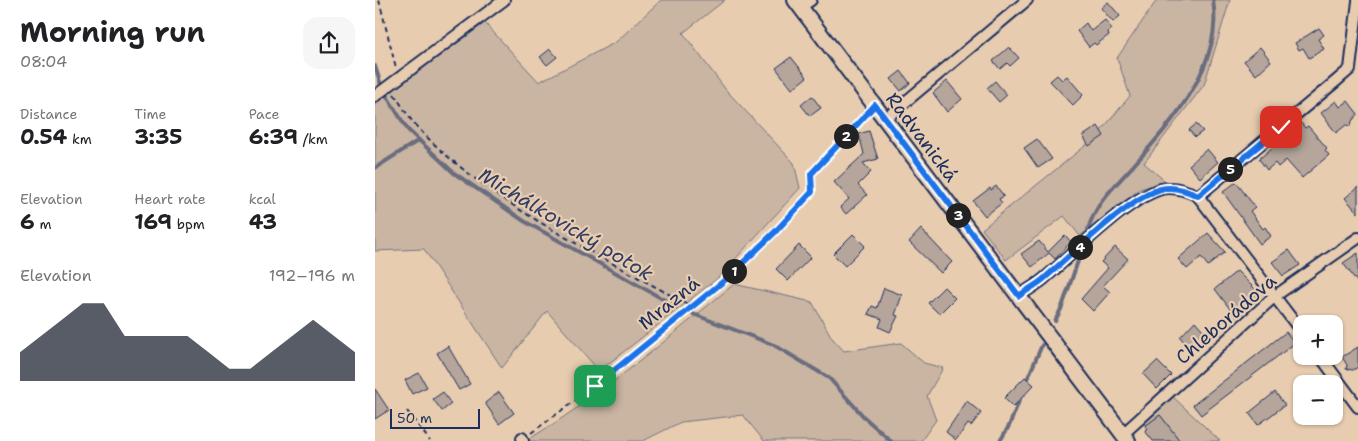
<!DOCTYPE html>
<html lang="en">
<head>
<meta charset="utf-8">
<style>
	body { margin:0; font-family:"Shantell Sans",sans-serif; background:#f6f6f6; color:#202124; height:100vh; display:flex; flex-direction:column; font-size:19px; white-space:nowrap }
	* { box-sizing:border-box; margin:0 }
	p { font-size:16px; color:#757577 }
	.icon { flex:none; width:28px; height:28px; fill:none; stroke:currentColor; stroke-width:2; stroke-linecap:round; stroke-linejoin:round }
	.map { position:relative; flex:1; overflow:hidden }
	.drawer { display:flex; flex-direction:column; background:#fff; width:375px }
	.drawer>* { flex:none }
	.tools { position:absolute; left:918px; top:315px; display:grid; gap:10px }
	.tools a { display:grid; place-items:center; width:50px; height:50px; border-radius:10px; background:#fff; box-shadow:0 1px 4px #0004; font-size:25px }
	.scale { position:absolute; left:15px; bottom:12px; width:90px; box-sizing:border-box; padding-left:5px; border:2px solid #1b2f5e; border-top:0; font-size:14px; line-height:18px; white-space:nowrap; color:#1b2f5e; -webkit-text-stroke:4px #e8ccaf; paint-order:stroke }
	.pin { position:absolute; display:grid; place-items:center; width:42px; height:42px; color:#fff; margin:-21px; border-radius:10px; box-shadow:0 2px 8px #0006 }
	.km { position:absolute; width:25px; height:25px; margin:-12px; border-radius:50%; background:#222; color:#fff; font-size:14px; line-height:25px; text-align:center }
	.round { display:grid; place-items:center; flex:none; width:52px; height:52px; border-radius:15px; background:#f6f6f6 }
	.head { display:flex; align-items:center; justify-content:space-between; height:85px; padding:0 20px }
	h1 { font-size:28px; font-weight:700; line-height:38px }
	.figures { display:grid; grid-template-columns:repeat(3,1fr); gap:8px; height:85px; padding:5px 20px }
	.figures div { display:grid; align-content:center }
	.figures b { font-size:21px; font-weight:700 }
	.figures small { font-size:14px; font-weight:400 }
	.figures p { font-size:14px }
	.chart { height:140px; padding:10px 20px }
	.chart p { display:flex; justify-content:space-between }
	.chart svg { width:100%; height:90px; margin-top:5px; fill:#111827; opacity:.7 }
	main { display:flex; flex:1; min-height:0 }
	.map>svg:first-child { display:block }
	.green { fill:#cab5a3; stroke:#727280 }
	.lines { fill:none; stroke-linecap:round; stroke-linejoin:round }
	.stream { stroke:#6b6d7e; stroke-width:4 }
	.building { fill:#b5a59b; stroke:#1b2f5e }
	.minor-casing { stroke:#1b2f5e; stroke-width:14 }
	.tertiary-casing { stroke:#1b2f5e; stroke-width:18 }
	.path { stroke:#1b2f5e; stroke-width:2; stroke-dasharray:5 4; stroke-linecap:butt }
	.minor { stroke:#e8ccaf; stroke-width:10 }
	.tertiary { stroke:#e8ccaf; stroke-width:14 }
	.route-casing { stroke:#fff; stroke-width:10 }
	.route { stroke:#1a73e8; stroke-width:6 }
	.labels { text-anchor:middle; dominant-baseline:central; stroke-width:4.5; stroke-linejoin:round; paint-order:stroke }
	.street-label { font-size:19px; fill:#1b2f5e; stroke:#e8ccaf }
	.water-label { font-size:20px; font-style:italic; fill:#2f3e66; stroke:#e8ccaf }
</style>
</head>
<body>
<main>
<section class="drawer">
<div class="head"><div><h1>Morning run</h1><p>08:04</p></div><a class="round"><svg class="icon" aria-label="share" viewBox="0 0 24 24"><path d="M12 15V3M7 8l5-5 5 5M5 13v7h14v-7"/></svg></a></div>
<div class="figures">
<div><p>Distance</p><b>0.54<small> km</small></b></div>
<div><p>Time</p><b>3:35</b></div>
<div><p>Pace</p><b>6:39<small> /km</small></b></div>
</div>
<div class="figures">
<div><p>Elevation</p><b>6<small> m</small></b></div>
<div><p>Heart rate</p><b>169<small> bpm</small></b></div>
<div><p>kcal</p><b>43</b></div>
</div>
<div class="chart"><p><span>Elevation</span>192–196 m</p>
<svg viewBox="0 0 160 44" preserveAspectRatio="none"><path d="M0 44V30L10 22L20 14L30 6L40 6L50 22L60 22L70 22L80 22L90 30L100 38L110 38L120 30L130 22L140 14L150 22L160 30V44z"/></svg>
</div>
</section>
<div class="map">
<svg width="983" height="441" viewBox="0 0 983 441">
	<rect width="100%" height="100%" fill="#e8ccaf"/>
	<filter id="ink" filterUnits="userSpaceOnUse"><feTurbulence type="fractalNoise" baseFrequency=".02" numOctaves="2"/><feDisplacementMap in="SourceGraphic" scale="10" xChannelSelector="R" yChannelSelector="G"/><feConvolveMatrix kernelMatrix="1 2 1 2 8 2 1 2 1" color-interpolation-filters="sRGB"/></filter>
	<g filter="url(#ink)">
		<g class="green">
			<polygon points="286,0 350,0 308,33 351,90 419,163 425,188 343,278 224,371 172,311 127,368 49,249 0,251 0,103 110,23 164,82 241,42"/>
			<polygon points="782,0 855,0 829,85 769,163 790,181 765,189 705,236 689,216 631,260 607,229 720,138 755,96 742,58"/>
			<path d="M359,284l78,18 20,36 12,13 57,-8 23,20 19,5 -16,28 9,24 -15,21h-157l-21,-26 -62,7 -38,19h-113l-1,-2c74,-44 139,-101 205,-155z"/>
			<polygon points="796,395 845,441 805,441 785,415 770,426 766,421"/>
		</g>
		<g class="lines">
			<g class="stream">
				<polyline points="0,66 7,88"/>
				<polyline points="11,95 33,130 79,173 149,221 302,307"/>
				<polyline points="0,168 44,140"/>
				<path d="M713,229c9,-28 25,-41 44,-62 40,-45 92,-102 81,-167"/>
				<polyline points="318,314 399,345 454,378 490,418 516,441"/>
				<polyline points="680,321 687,307 704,258"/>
				<polyline points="651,382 667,345"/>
				<polyline points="625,441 634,426 646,396"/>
			</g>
		</g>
		<g class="building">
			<polygon points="733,2 745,16 738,22 726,8"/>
			<polygon points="730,20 737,29 733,32 734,35 721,45 719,43 714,47 702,31 711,23 716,31"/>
			<polygon points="944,28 949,35 943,39 949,49 934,58 928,48 924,50 920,43"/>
			<polygon points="634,47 644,58 635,66 632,63 625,69 618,61"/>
			<polygon points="885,47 896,61 881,75 869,61"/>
			<polygon points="175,49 182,57 172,65 165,57"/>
			<polygon points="416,57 432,77 417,89 401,68"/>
			<polygon points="526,71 535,83 526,91 516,79"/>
			<polygon points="682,75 687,80 692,76 708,95 698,105 675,81"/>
			<polygon points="572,81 587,99 572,112 558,93"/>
			<polygon points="620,81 632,95 624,102 612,88"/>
			<polygon points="437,96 446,108 435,116 426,105"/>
			<polygon points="961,101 965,107 973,101 983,114 977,121 976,126 971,125 961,133 946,113"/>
			<polygon points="926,123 930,128 933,126 952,148 950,150 954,155 927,178 911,160 903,167 900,163 892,170 884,159"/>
			<polygon points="821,124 828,131 820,137 814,130"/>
			<polygon points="723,126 729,136 714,146 708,136"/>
			<polygon points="494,131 503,159 488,163 496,172 483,185 492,195 471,214 465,207 474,199 459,182 489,154 484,134"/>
			<polygon points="662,139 677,159 663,168 649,148"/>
			<polygon points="832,149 843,162 825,178 814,165"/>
			<polygon points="861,182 880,207 875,211 888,229 890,227 896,236 885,244 848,192"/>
			<polygon points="621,186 629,196 624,199 627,203 610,216 598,201 615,188 616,190"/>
			<polygon points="983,187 983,213 970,198"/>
			<polygon points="546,229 577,262 566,273 534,242"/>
			<polygon points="833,233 850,252 833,266 826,257 812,269 803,259"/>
			<polygon points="478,234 490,246 470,266 458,254"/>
			<polygon points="690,235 696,242 680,259 674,253 657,267 646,254 664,241 673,252"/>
			<polygon points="424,245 436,257 413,281 401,269"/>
			<polygon points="740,247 753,259 728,286 735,292 718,311 706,299 733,268 726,262"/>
			<polygon points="914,250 925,265 908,276 897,262"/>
			<polygon points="983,253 983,283 968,263"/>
			<polygon points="862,271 886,295 861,317 840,289"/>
			<polygon points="569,287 580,298 564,314 553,303"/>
			<polygon points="509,288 527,295 520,315 523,316 515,332 504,327 507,319 493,314 497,306 502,308"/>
			<polygon points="820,321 834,337 817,351 805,337"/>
			<polygon points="911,332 920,343 826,415 818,405"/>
			<polygon points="73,346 95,384 84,390 62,353"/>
			<polygon points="983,347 983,367 978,370 971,369 972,365 967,357"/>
			<polygon points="782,361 796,375 782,389 768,374"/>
			<polygon points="44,373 52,387 37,394 30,380"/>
			<polygon points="650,377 659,385 638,407 629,398"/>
			<polygon points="0,389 14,410 0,419"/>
			<polygon points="68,392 76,404 67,411 58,399"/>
			<polygon points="124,392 139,413 124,424 110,403"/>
			<polygon points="900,392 910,405 883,425 874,413"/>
			<polygon points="592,401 606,413 596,426 593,424 581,440 571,432"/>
			<polygon points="785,415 789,420 805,441 778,441 770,431 772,429 770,426"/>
		</g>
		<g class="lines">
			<defs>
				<g id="minor">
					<polyline points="426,7 436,0"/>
					<polyline points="0,96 129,0"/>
					<polyline points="510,119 652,0"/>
					<polyline points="823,196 926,331"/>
					<path d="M644,296c9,-7 20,-12 28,-20 28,-24 80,-77 114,-87 13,-3 25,1 37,7l137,-114 15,-13 8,-68"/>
					<polyline points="945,356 983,407"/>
					<polyline points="748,434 900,296 983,238"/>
					<polyline points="147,438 148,441"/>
				</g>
				<polyline id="tertiary" points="420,0 753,441"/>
			</defs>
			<use href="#minor" class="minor-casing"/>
			<use href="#tertiary" class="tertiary-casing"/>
			<g class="path">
				<polyline points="4,0 21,68"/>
				<path d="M19,94c8,11 15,25 24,34 74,78 182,127 274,179"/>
				<polyline points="32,411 55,441"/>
				<polyline points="156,433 220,386 350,280 400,232 437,192 436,174 491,114"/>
			</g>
			<use href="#minor" class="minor"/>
			<use href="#tertiary" class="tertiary"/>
		</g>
	</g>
	<g class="lines" filter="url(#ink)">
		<defs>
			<path id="route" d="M220,386l130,-106 50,-48 37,-40 -1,-18 64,-69 144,191c9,-7 20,-12 28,-20 28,-24 80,-77 114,-87 12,-3 25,1 37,7l83,-69"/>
		</defs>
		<use href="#route" class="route-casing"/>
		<use href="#route" class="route"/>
	</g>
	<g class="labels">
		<g class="street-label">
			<text transform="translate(547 137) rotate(53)">Radvanická</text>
			<text transform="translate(294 303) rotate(-39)">Mrazná</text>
			<text transform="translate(851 319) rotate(-41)">Chleborádova</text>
		</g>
		<g class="water-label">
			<text transform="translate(191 224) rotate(31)">Michálkovický potok</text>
		</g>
	</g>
</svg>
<div class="tools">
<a>+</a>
<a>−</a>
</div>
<div class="scale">50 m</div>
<div class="pin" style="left:220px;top:386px;background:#1e9e55"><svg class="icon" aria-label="arrive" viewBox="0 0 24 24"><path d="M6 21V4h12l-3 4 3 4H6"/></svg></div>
<div class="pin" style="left:906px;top:127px;background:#d93025"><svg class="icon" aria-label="check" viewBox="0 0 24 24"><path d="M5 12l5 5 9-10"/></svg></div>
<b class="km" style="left:359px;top:271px">1</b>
<b class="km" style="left:471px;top:136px">2</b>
<b class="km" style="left:583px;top:215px">3</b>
<b class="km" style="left:705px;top:247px">4</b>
<b class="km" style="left:855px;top:169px">5</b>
</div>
</main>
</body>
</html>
